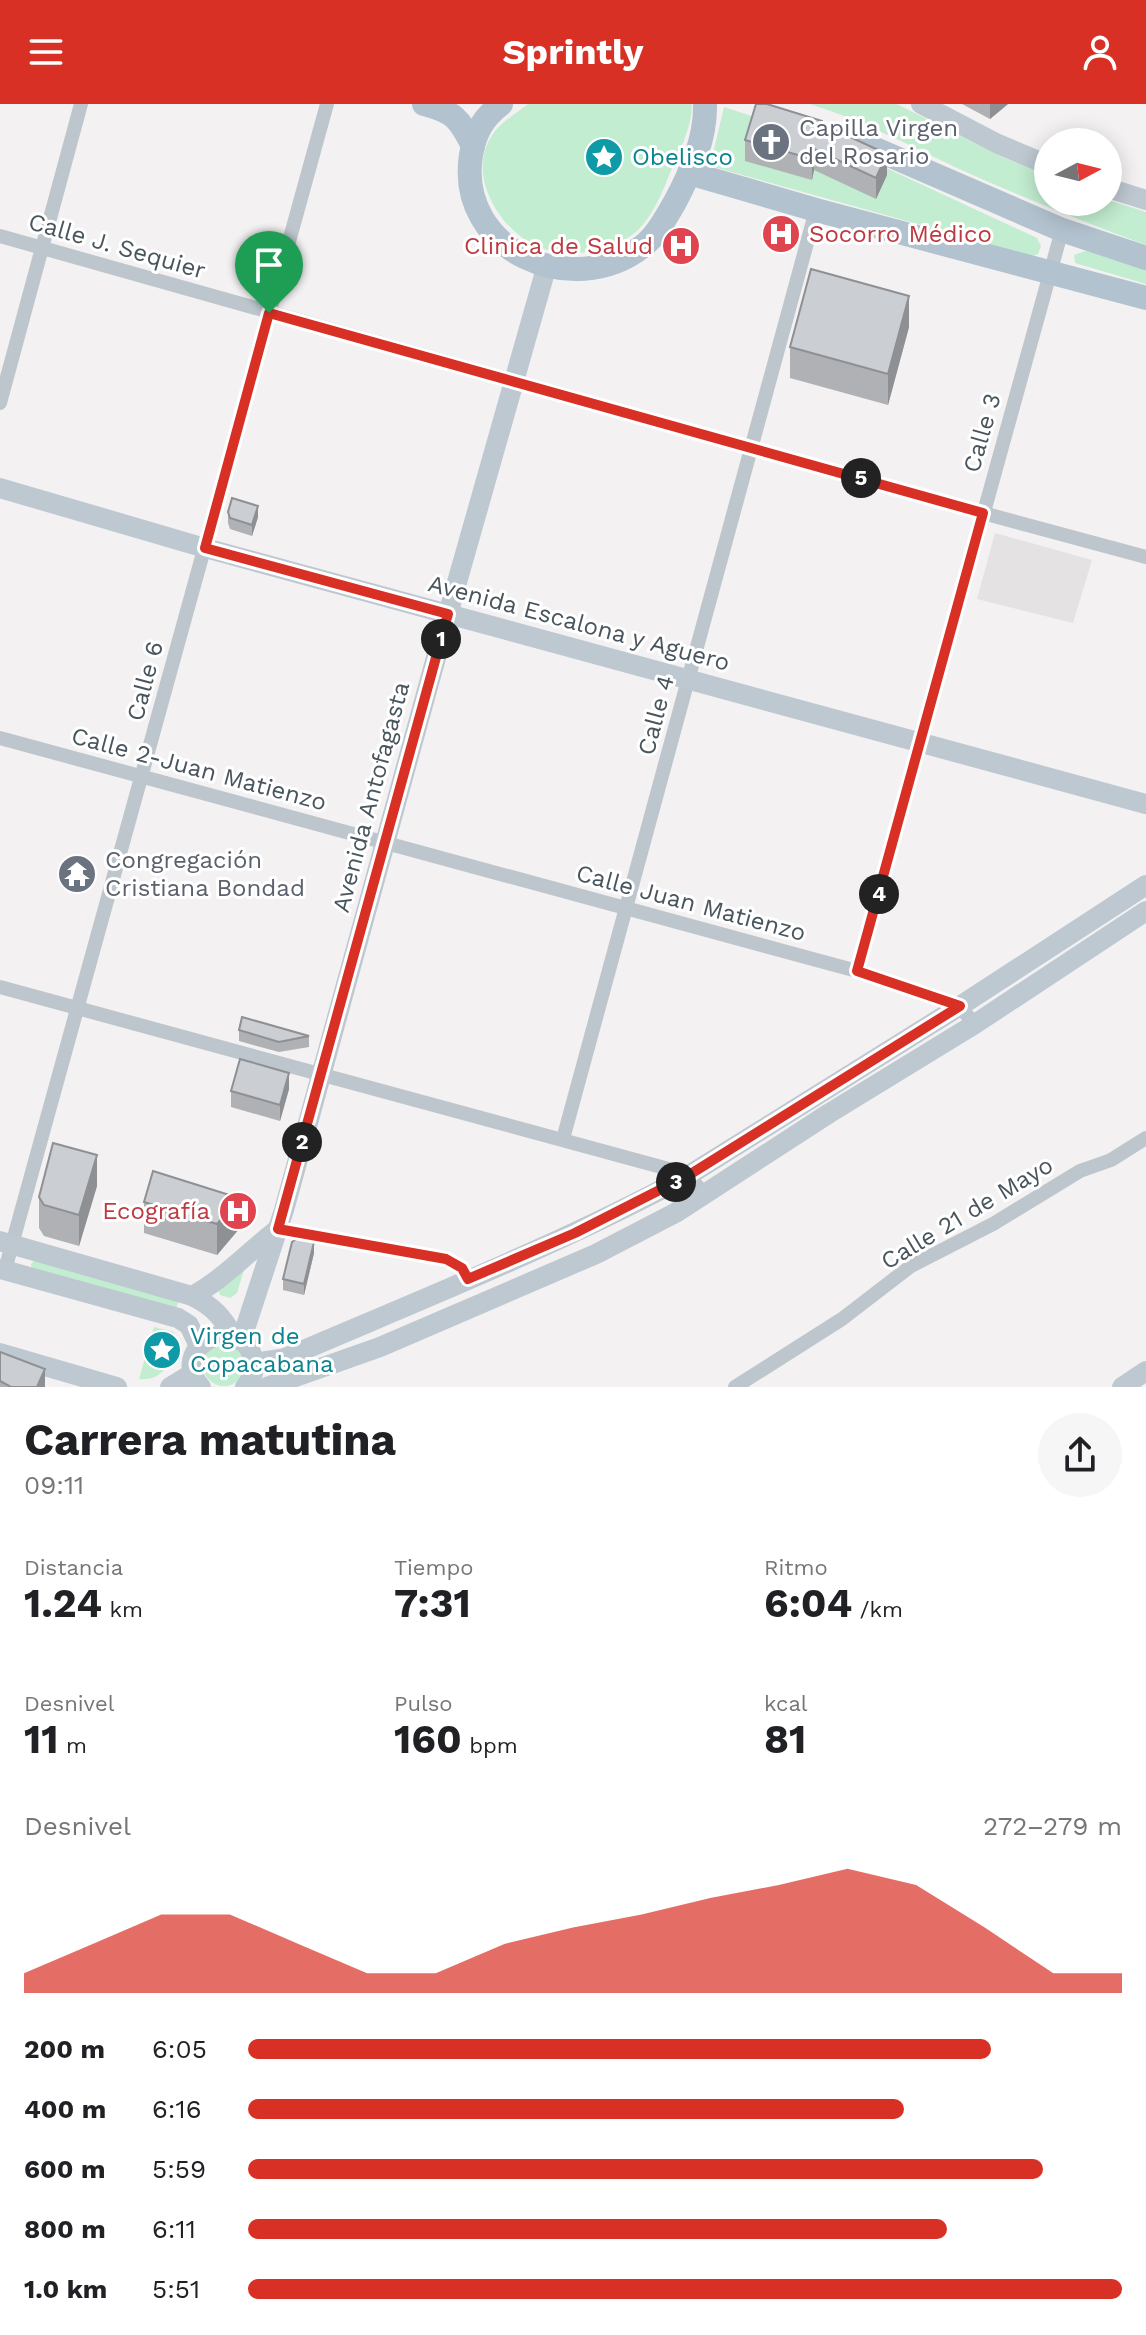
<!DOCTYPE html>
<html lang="es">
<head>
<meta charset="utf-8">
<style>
	body { margin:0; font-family:"Work Sans",sans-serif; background:#f6f6f6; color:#202124; height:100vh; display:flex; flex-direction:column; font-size:30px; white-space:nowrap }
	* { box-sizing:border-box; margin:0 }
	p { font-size:26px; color:#757577 }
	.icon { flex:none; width:44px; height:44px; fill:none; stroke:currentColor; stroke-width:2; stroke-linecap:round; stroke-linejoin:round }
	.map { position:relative; height:1283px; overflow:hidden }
	.side { display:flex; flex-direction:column; background:#fff; flex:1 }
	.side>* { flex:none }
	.needle { width:52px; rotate:83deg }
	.buttons { position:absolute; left:1034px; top:24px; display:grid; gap:16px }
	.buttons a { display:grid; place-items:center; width:88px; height:88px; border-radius:50%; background:#fff; box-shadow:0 4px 20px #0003; font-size:40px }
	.pin { position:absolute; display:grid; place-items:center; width:68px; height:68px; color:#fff; margin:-82px -34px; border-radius:50% 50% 50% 0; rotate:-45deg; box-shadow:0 0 8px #0007 }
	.pin .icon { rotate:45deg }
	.km { position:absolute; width:40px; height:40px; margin:-20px; border-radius:50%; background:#222; color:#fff; font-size:22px; line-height:40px; text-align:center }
	.round { display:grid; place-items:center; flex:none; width:84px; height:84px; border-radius:42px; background:#f6f6f6 }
	.overview { display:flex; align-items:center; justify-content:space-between; height:136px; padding:0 24px }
	h1 { font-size:44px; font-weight:700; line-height:60px }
	.stats { display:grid; grid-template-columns:repeat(3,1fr); gap:12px; height:136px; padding:8px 24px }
	.stats div { display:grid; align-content:center }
	.stats b { font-size:40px; font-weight:700 }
	.stats small { font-size:22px; font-weight:400 }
	.stats p { font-size:22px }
	.chart { height:224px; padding:16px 24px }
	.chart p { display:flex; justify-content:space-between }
	.chart svg { width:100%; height:144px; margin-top:8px; fill:#d93025; opacity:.7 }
	ul { padding:0 24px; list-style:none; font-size:26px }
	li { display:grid; grid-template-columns:128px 96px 1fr; align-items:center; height:60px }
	li i { height:20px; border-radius:10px; background:#d93025 }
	header { display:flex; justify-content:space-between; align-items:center; height:104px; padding:0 24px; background:#d93025; color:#fff; font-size:36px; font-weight:700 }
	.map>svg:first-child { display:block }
	.education { fill:#e4e2e2 }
	.green { fill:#c2edd0 }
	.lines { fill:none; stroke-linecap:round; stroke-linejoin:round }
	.street { stroke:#bdc6cd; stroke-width:14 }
	.secondary { stroke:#bec8d1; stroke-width:20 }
	.primary { stroke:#b2c2ce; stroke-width:24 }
	.wall { fill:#afb1b5 }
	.shaded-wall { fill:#8e9094 }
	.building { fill:#cbced3; stroke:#8e9094; stroke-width:2 }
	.route-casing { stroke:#fff; stroke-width:16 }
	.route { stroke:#d93025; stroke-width:10 }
	.labels { text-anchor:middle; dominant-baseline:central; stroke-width:6; stroke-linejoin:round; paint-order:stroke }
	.worship-label { font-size:24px; fill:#5b616d; stroke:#fff; text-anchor:start }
	.culture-label { font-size:24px; fill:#0d838f; stroke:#fff; text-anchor:start }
	.health-label { font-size:24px; fill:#be3a42; stroke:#fff; text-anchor:end }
	.street-label { font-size:24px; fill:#49555d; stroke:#fff }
</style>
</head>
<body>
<header><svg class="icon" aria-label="menu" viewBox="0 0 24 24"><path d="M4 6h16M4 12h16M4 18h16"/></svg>Sprintly<svg class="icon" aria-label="person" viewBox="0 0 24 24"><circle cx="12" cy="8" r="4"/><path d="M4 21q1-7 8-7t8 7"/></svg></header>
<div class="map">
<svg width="1146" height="1283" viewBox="0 0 1146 1283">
	<rect width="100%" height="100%" fill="#f3f1f1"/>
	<polygon class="education" points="995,429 1092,456 1073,519 977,495"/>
	<g class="green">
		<path d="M528,0h164c0,24 -13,47 -22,69 -8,20 -17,43 -33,58 -28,24 -79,30 -110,10 -34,-22 -61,-73 -32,-110 8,-10 23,-19 33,-27z"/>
		<path d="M810,0h87l105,53 46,19v26h60v-2l38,12v33c-64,-24 -127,-49 -189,-77 -49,-23 -95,-48 -147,-64z"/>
		<polygon points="724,3 830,38 1037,134 1041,142 1038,150 1032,152 710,62"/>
		<polygon points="1088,146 1146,164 1146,180 1075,159 1074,151"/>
		<polygon points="35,1156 179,1196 176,1205 32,1165 31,1160"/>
		<polygon points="243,1158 246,1159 237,1189 230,1194 220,1191 219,1187"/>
		<path d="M154,1223l20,5 4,12c-6,18 -17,38 -39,35z"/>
		<circle cx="224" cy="1261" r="21"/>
	</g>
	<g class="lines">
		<g class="street">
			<polyline points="0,132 983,409 1146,453"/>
			<polyline points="0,299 81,0"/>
			<polyline points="0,634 857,867 958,901 975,920"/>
			<polyline points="857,867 1062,126"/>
			<polyline points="0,883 687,1070 705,1091"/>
			<polyline points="563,1035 816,106"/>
			<polyline points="278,1125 446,1155 462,1164 468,1175"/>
			<polyline points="5,1166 327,0"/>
			<polyline points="735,1283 842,1215 911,1162 993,1120 1080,1067 1111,1056 1146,1034"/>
		</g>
		<g class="secondary">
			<polyline points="921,0 998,40 1048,61"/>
			<polyline points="1108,84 1146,96"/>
			<polyline points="0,384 205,444 1146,700"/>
			<path d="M0,1137l192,55c21,10 31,22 42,41"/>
			<polyline points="0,1165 178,1214 189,1221 199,1242"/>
			<path d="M192,1192c32,-17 57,-45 86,-67"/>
			<polyline points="241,1237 284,1106 448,510 547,161"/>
			<polyline points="0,1249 117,1283"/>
			<path d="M254,1259l31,-5c135,-58 274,-113 404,-183l271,-169 186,-121"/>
			<polyline points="170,1283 193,1269"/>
			<path d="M201,1283c-35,-38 38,-79 52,-29 3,11 -1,21 -8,29"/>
			<polyline points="267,1283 380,1243 596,1150 677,1108 828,1010 975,920 1146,807"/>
			<polyline points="1122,1283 1146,1267"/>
		</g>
		<g class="primary">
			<path d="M424,0c30,8 35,14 49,42"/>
			<path d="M501,0c-18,14 -26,28 -30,51 -15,95 101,147 172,91 14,-11 23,-29 32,-44 16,-30 31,-64 30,-98"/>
			<polyline points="859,38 1062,126 1146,154"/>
			<polyline points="689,69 816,106 1146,194"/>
		</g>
	</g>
	<g class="wall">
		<polygon points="962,0 1008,0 990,15"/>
		<polygon points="822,20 887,71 876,95 814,66 812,76 745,57 745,36"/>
		<polygon points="909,223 888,301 790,274 790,243"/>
		<polygon points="228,408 258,413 252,432 230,425 228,419"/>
		<polygon points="239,926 309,932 309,943 279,948 239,937"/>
		<polygon points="289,985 280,1017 231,1003 231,987"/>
		<polygon points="97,1082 79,1142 44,1132 39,1124 39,1093"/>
		<polygon points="144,1098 239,1125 217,1151 144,1129"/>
		<polygon points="314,1149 304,1191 283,1186 283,1175"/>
		<polygon points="0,1248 45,1283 0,1283"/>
	</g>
	<g class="shaded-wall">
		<polygon points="990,0 1008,0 990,15"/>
		<polygon points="814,45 814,66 812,76 812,55"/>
		<polygon points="887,50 887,71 876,95 876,74"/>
		<polygon points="909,192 909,223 888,301 888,270"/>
		<polygon points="258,402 258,413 252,432 252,421"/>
		<polygon points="289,969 289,985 280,1017 280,1001"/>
		<polygon points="97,1051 97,1082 79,1142 79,1111"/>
		<polygon points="239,1094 239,1125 217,1151 217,1120"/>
		<polygon points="314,1138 314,1149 304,1191 304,1180"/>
		<polygon points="45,1265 45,1283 37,1283"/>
	</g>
	<g class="building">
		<polygon points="756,0 767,0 822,17 822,20 887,50 876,74 814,45 812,55 745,36"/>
		<polygon points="811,165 909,192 888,270 790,243"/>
		<polygon points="232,394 258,402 252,421 230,414 228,408"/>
		<polygon points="242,913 309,932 279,938 239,926"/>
		<polygon points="240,955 289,969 280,1001 231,987"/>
		<polygon points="53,1039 97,1051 79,1111 44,1101 39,1093"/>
		<polygon points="153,1067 239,1094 217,1120 144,1098"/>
		<polygon points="298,1134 314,1138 304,1180 283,1175 292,1138"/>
		<polygon points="0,1248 45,1265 37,1283 11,1283 0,1277"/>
	</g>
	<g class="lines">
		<defs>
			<polygon id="route" points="269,209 983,409 857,867 960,902 689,1071 575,1129 468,1175 462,1164 446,1155 278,1125 448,510 205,444"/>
		</defs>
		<use href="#route" class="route-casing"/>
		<use href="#route" class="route"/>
	</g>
	<defs>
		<symbol id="church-disc" viewBox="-11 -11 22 22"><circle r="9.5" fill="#6b7280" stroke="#fff"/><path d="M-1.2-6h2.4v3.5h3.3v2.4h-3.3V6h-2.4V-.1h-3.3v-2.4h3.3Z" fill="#fff"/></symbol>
		<symbol id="sight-disc" viewBox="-11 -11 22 22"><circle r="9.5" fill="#0f9aa8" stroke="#fff"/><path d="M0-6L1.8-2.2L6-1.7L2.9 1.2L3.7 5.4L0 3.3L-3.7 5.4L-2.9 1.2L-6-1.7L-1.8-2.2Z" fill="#fff"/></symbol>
		<symbol id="hospital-disc" viewBox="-11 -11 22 22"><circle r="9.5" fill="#e0444e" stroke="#fff"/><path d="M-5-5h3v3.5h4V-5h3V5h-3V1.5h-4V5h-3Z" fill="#fff"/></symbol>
		<symbol id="temple-disc" viewBox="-11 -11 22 22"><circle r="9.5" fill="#6b7280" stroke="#fff"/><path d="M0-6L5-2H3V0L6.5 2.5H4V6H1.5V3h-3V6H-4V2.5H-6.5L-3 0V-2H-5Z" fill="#fff"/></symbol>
	</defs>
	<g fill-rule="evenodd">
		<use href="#church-disc" x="749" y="16" width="44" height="44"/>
		<use href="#sight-disc" x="582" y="31" width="44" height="44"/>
		<use href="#hospital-disc" x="759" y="108" width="44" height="44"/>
		<use href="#hospital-disc" x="659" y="120" width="44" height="44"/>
		<use href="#temple-disc" x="55" y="748" width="44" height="44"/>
		<use href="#hospital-disc" x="216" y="1085" width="44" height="44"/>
		<use href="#sight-disc" x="140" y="1224" width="44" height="44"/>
	</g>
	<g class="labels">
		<g class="worship-label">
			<text x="799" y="24">Capilla Virgen<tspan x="799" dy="28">del Rosario</tspan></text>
			<text x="105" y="756">Congregación<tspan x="105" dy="28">Cristiana Bondad</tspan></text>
		</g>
		<g class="culture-label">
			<text x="632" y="53">Obelisco</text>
			<text x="190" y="1232">Virgen de<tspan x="190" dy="28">Copacabana</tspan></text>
		</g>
		<g class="health-label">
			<text x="809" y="130" text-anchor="start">Socorro Médico</text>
			<text x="653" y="142">Clinica de Salud</text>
			<text x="210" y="1107">Ecografía</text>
		</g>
		<g class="street-label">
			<text transform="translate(117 142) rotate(16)">Calle J. Sequier</text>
			<text transform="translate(982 329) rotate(-74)">Calle 3</text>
			<text transform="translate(579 519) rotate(15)">Avenida Escalona y Aguero</text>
			<text transform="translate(145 577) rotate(-75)">Calle 6</text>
			<text transform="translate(656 611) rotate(-75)">Calle 4</text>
			<text transform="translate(199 665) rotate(15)">Calle 2-Juan Matienzo</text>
			<text transform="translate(371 693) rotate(-75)">Avenida Antofagasta</text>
			<text transform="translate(691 799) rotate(15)">Calle Juan Matienzo</text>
			<text transform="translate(967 1109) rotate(-31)">Calle 21 de Mayo</text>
		</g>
	</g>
</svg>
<div class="buttons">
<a><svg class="needle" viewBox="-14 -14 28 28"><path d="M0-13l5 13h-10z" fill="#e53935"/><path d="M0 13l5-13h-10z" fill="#757577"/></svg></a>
</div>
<div class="pin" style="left:269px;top:209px;background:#1e9e55"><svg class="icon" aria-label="arrive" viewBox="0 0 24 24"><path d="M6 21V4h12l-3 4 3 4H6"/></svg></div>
<b class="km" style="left:441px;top:535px">1</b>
<b class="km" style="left:302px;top:1038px">2</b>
<b class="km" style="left:676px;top:1078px">3</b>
<b class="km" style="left:879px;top:790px">4</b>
<b class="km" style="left:861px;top:374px">5</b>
</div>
<section class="side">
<div class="overview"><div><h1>Carrera matutina</h1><p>09:11</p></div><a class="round"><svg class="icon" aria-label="share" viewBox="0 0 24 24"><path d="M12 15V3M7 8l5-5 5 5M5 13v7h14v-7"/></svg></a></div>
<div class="stats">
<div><p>Distancia</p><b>1.24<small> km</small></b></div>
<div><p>Tiempo</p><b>7:31</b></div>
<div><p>Ritmo</p><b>6:04<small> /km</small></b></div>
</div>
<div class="stats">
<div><p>Desnivel</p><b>11<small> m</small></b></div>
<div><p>Pulso</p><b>160<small> bpm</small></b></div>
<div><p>kcal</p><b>81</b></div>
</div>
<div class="chart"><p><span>Desnivel</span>272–279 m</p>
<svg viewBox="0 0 160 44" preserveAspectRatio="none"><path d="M0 44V38L10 29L20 20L30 20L40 29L50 38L60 38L70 29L80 24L90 20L100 15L110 11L120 6L130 11L140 24L150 38L160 38V44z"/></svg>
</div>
<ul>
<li><b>200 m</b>6:05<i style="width:85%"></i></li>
<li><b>400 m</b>6:16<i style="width:75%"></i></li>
<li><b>600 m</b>5:59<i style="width:91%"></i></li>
<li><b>800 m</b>6:11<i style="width:80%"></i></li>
<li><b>1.0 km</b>5:51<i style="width:100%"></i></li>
</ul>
</section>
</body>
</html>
